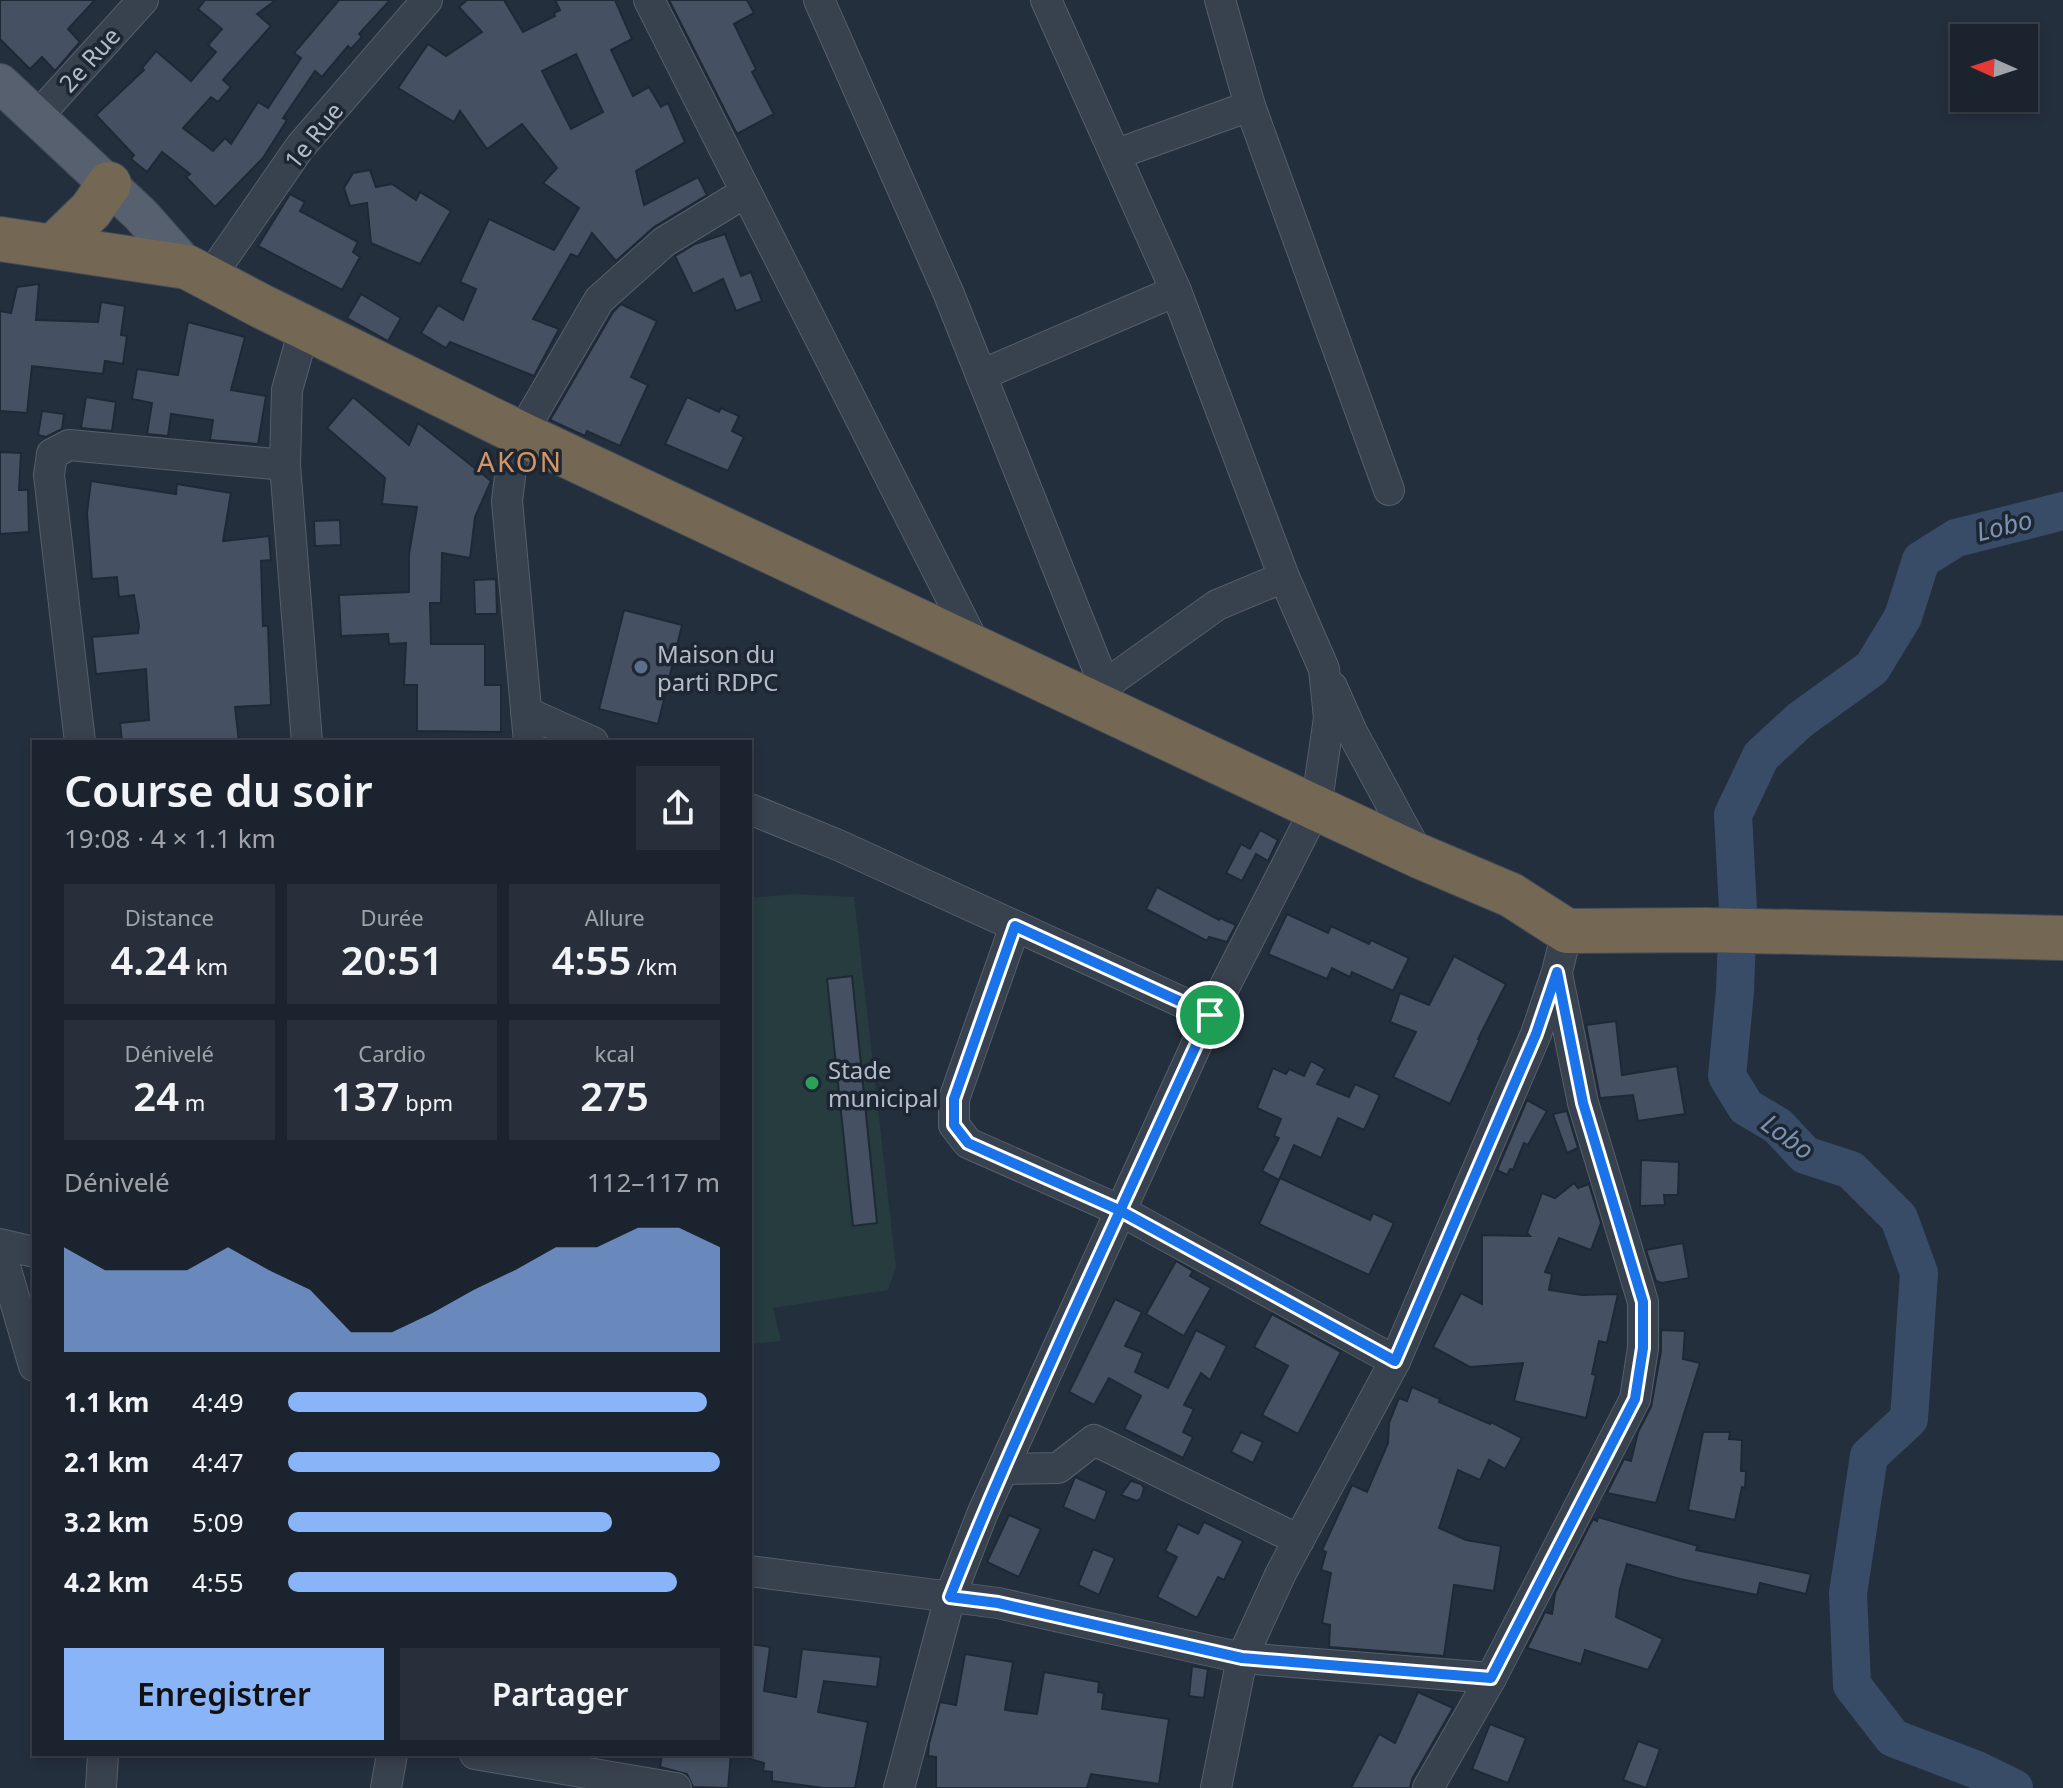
<!DOCTYPE html>
<html lang="fr">
<head>
<meta charset="utf-8">
<style>
	body { margin:0; font-family:"Noto Sans",sans-serif; background:#282f3a; color:#f1f3f6; height:100vh; display:flex; flex-direction:column; font-size:30px; white-space:nowrap }
	* { box-sizing:border-box; margin:0 }
	p { font-size:26px; color:#a0a4aa }
	.icon { flex:none; width:44px; height:44px; fill:none; stroke:currentColor; stroke-width:2; stroke-linecap:round; stroke-linejoin:round }
	.map { position:relative; flex:1; overflow:hidden }
	.panel { position:absolute; left:32px; top:740px; width:720px; height:1016px; display:flex; flex-direction:column; background:#1b232e; border-radius:0px; box-shadow:0 4px 12px #0003,0 0 0 2px #39404a }
	.panel>* { flex:none }
	.needle { width:52px; rotate:273deg }
	.tools { position:absolute; left:1950px; top:24px; display:grid; gap:16px }
	.tools a { display:grid; place-items:center; width:88px; height:88px; border-radius:0px; background:#1b232e; box-shadow:0 4px 12px #0003,0 0 0 2px #39404a; font-size:40px }
	.pin { position:absolute; display:grid; place-items:center; width:68px; height:68px; color:#fff; margin:-34px; border:4px solid #fff; border-radius:50%; box-shadow:0 2px 8px #0007 }
	.round { display:grid; place-items:center; flex:none; width:84px; height:84px; border-radius:0px; background:#282f3a }
	.head { display:flex; align-items:center; justify-content:space-between; height:136px; padding:0 32px }
	h1 { font-size:44px; font-weight:600; line-height:60px }
	.metrics { display:grid; grid-template-columns:repeat(3,1fr); gap:12px; height:136px; padding:8px 32px }
	.metrics div { display:grid; align-content:center; border-radius:0px; background:#282f3a; text-align:center }
	.metrics b { font-size:40px; font-weight:600 }
	.metrics small { font-size:22px; font-weight:400 }
	.metrics p { font-size:22px }
	.chart { height:224px; padding:16px 32px }
	.chart p { display:flex; justify-content:space-between }
	.chart svg { width:100%; height:144px; margin-top:8px; fill:#8ab4f8; opacity:.7 }
	.cta { display:flex; gap:16px; margin-top:auto; padding:16px 32px }
	.cta a { flex:1; height:92px; border-radius:0px; background:#8ab4f8; color:#111; font-size:32px; font-weight:600; line-height:92px; text-align:center }
	.cta a+a { background:#282f3a; color:#f1f3f6 }
	ul { padding:0 32px; list-style:none; font-size:26px }
	li { display:grid; grid-template-columns:128px 96px 1fr; align-items:center; height:60px }
	li i { height:20px; border-radius:10px; background:#8ab4f8 }
	.map>svg:first-child { display:block }
	.green { fill:#263c3f }
	.lines { fill:none; stroke-linecap:round; stroke-linejoin:round }
	.river { stroke:#394c67; stroke-width:38 }
	.building { fill:#455162; stroke:#1f2835; stroke-width:2; fill-rule:evenodd }
	.minor-casing { stroke:#565f6c; stroke-width:32 }
	.major-casing { stroke:#414a57; stroke-width:40 }
	.highway-casing { stroke:#434c59; stroke-width:46 }
	.minor { stroke:#38414e; stroke-width:30 }
	.major { stroke:#56606e; stroke-width:38 }
	.highway { stroke:#746855; stroke-width:44 }
	.route-casing { stroke:#fff; stroke-width:16 }
	.route { stroke:#1a73e8; stroke-width:10 }
	.service-dot { fill:#5c6f8a; stroke:#1d2633; stroke-width:3 }
	.leisure-dot { fill:#2e9e5b; stroke:#1d2633; stroke-width:3 }
	.labels { text-anchor:middle; dominant-baseline:central; stroke-width:7; stroke-linejoin:round; paint-order:stroke }
	.street-label { font-size:24px; fill:#b4bcc9; stroke:#1d2633 }
	.poi-label { font-size:24px; fill:#b4bcc9; stroke:#1d2633; text-anchor:start }
	.water-label { font-size:26px; font-style:italic; fill:#7c92b1; stroke:#1d2633 }
	.quarter-label { font-size:28px; letter-spacing:2px; fill:#d59563; stroke:#1d2633 }
</style>
</head>
<body>
<div class="map">
<svg width="2063" height="1788" viewBox="0 0 2063 1788">
	<rect width="100%" height="100%" fill="#242f3e"/>
	<polygon class="green" points="794,894 854,897 896,1267 888,1290 773,1308 781,1341 750,1344 750,898"/>
	<g class="lines">
		<polyline class="river" points="2014,1788 1977,1770 1893,1738 1852,1685 1848,1593 1869,1456 1909,1419 1919,1273 1899,1218 1851,1170 1805,1155 1778,1126 1746,1107 1727,1076 1735,991 1738,909 1733,815 1761,756 1800,720 1872,668 1903,617 1921,560 1956,538 2063,511"/>
	</g>
	<g class="building">
		<polygon points="0,0 95,0 68,29 80,42 55,71 42,57 30,69 0,39"/>
		<polygon points="205,0 276,0 257,14 271,26 223,80 231,87 218,102 211,97 183,128 213,151 225,138 231,144 258,102 268,108 301,58 294,53 339,0 390,0 359,34 362,37 351,49 348,46 322,77 315,71 283,118 287,120 263,158 215,207 186,177 190,174 162,152 147,172 131,159 134,155 96,115 144,70 142,68 156,51 191,81 216,52 208,45 222,29 198,9"/>
		<path d="M467,0h37l19,32 32,-16 -1,-3 6,-3 -5,-10h60l17,39 -21,11 22,46 16,-9 12,20 7,-4 17,39 -49,29 8,34 54,-28 9,18 -53,32 -38,34 -24,-28 -14,24 -7,-3 -38,65 26,10 -25,47 -84,-34 -4,6 -25,-15 17,-28 25,15 13,-31 -16,-7 29,-63 65,31 25,-42 -36,-25 14,-15 -35,-44 -35,25 -27,-38 -6,11 -56,-34 30,-44 18,12 36,-24 -23,-25zM576,54l27,58 -32,17 -29,-58z"/>
		<polygon points="669,0 747,0 754,13 734,24 756,69 752,72 774,114 737,134"/>
		<polygon points="370,170 376,187 392,184 416,200 420,192 451,211 420,264 371,243 367,203 350,206 344,188 353,173"/>
		<polygon points="290,194 305,202 300,211 358,242 353,252 360,257 342,290 258,246"/>
		<polygon points="725,234 741,276 751,272 762,301 736,311 723,279 693,294 675,256 695,244"/>
		<polygon points="39,284 36,320 98,322 101,302 125,306 121,335 127,336 123,364 105,361 103,374 32,366 27,413 0,411 0,311 11,313 17,287"/>
		<polygon points="361,294 401,318 388,341 347,318"/>
		<polygon points="621,304 657,321 631,377 648,385 620,446 587,431 585,436 550,420 613,312"/>
		<polygon points="188,322 245,337 231,390 266,396 258,444 210,440 213,420 171,414 168,436 147,434 152,403 132,399 137,369 178,375"/>
		<polygon points="86,397 116,402 112,431 81,428"/>
		<polygon points="353,397 409,445 418,423 491,481 475,517 470,558 442,553 441,603 430,603 431,644 485,644 485,685 501,685 501,732 417,731 417,685 404,685 406,643 389,644 388,634 341,636 339,595 409,592 409,554 417,507 382,504 385,478 327,428"/>
		<polygon points="687,397 719,412 721,408 739,416 732,431 744,437 728,471 665,444"/>
		<polygon points="42,411 64,414 62,429 46,437 38,435"/>
		<polygon points="0,452 21,453 19,490 28,490 29,532 0,534"/>
		<polygon points="91,481 176,494 177,484 231,493 223,541 269,536 271,560 261,561 263,626 268,626 271,705 235,707 239,742 122,742 120,723 149,720 146,669 96,674 92,637 138,633 139,626 134,595 119,597 117,577 92,579 87,513"/>
		<polygon points="340,520 341,545 315,546 314,521"/>
		<polygon points="496,579 497,614 475,614 474,580"/>
		<polygon points="624,610 682,625 658,724 599,709"/>
		<polygon points="1260,830 1278,840 1268,861 1256,854 1242,881 1226,873 1241,844 1250,849"/>
		<polygon points="1157,887 1219,920 1220,918 1236,925 1227,942 1209,937 1207,941 1146,909"/>
		<polygon points="1287,914 1328,933 1331,926 1369,944 1371,940 1409,958 1393,991 1352,972 1350,977 1332,968 1327,979 1268,954"/>
		<polygon points="1454,956 1506,984 1478,1039 1480,1039 1450,1104 1393,1077 1416,1032 1390,1022 1400,993 1429,1005"/>
		<polygon points="852,976 877,1223 853,1226 827,979"/>
		<polygon points="1616,1021 1622,1075 1677,1066 1685,1114 1638,1121 1633,1095 1600,1098 1586,1025"/>
		<polygon points="1311,1061 1325,1069 1317,1084 1349,1097 1355,1084 1380,1095 1364,1130 1338,1118 1321,1158 1294,1145 1279,1180 1262,1171 1279,1138 1274,1136 1281,1119 1257,1108 1273,1068 1286,1074 1289,1069 1304,1076"/>
		<polygon points="1527,1100 1547,1111 1528,1145 1524,1143 1513,1170 1510,1169 1507,1175 1497,1170"/>
		<polygon points="1567,1111 1578,1148 1567,1153 1553,1114"/>
		<polygon points="1641,1160 1679,1162 1678,1195 1664,1195 1665,1205 1640,1206"/>
		<polygon points="1280,1178 1370,1220 1373,1213 1394,1223 1369,1275 1259,1224"/>
		<polygon points="1574,1183 1578,1188 1589,1184 1601,1223 1591,1250 1559,1238 1545,1272 1552,1274 1549,1290 1582,1295 1618,1294 1607,1343 1599,1341 1592,1374 1596,1375 1586,1418 1514,1401 1523,1363 1470,1367 1433,1347 1461,1293 1482,1304 1482,1235 1530,1236 1527,1233 1542,1193 1555,1198"/>
		<polygon points="1683,1243 1689,1278 1662,1283 1656,1281 1646,1250"/>
		<polygon points="1176,1261 1193,1271 1190,1276 1211,1288 1184,1336 1146,1314"/>
		<polygon points="1115,1299 1142,1312 1125,1346 1143,1353 1135,1372 1168,1388 1196,1330 1227,1346 1210,1380 1201,1373 1184,1405 1194,1409 1183,1432 1193,1437 1183,1458 1124,1429 1141,1396 1109,1378 1094,1405 1069,1392"/>
		<polygon points="1272,1314 1341,1352 1298,1434 1262,1415 1288,1366 1254,1347"/>
		<polygon points="1661,1330 1685,1331 1683,1359 1700,1363 1656,1503 1607,1493 1624,1459 1631,1461 1638,1432 1651,1407 1661,1351"/>
		<polygon points="1412,1387 1440,1399 1439,1402 1490,1424 1491,1422 1522,1438 1505,1469 1489,1460 1480,1480 1458,1470 1439,1528 1466,1540 1501,1546 1494,1591 1454,1585 1444,1656 1329,1647 1330,1625 1322,1623 1331,1573 1321,1570 1326,1552 1322,1550 1352,1485 1367,1492 1388,1443 1389,1423 1399,1398 1407,1401"/>
		<polygon points="1241,1432 1263,1442 1253,1463 1231,1452"/>
		<polygon points="1703,1432 1730,1432 1729,1439 1742,1440 1741,1471 1746,1471 1745,1488 1742,1487 1735,1520 1688,1510"/>
		<polygon points="1075,1477 1107,1491 1095,1521 1063,1507"/>
		<polygon points="1131,1481 1141,1484 1144,1488 1141,1498 1137,1501 1121,1495"/>
		<polygon points="1009,1515 1041,1529 1019,1577 987,1562"/>
		<polygon points="1598,1517 1698,1546 1696,1550 1811,1574 1806,1594 1760,1583 1757,1595 1680,1579 1627,1564 1620,1589 1616,1617 1663,1639 1648,1670 1585,1650 1581,1664 1527,1648 1545,1612 1552,1614 1555,1593 1593,1519 1597,1521"/>
		<polygon points="1204,1522 1243,1541 1224,1580 1218,1577 1197,1618 1157,1597 1177,1557 1165,1551 1178,1524 1198,1534"/>
		<polygon points="1093,1549 1115,1558 1099,1595 1078,1585"/>
		<polygon points="750,1644 770,1647 764,1691 796,1697 802,1649 881,1657 877,1687 824,1681 818,1712 868,1722 855,1788 823,1788 772,1781 772,1772 763,1771 764,1763 750,1759"/>
		<polygon points="965,1654 1013,1662 1005,1710 1037,1714 1044,1672 1099,1682 1098,1692 1104,1693 1102,1709 1169,1719 1159,1784 1091,1774 1087,1788 936,1788 936,1757 928,1756 929,1744 940,1702 956,1705"/>
		<polygon points="1192,1666 1208,1669 1204,1698 1189,1696"/>
		<polygon points="1418,1692 1453,1708 1412,1779 1410,1788 1351,1788 1379,1734 1395,1743"/>
		<polygon points="1490,1724 1526,1738 1508,1783 1472,1769"/>
		<polygon points="1638,1741 1660,1749 1646,1788 1623,1780"/>
		<polygon points="662,1754 731,1754 728,1788 693,1787 687,1774 660,1767"/>
	</g>
	<g class="lines">
		<defs>
			<g id="minor">
				<polyline points="649,0 976,647"/>
				<polyline points="819,0 948,292 1104,684"/>
				<polyline points="1220,0 1250,106 1389,490"/>
				<polyline points="36,118 143,0"/>
				<polyline points="1117,154 1250,106"/>
				<polyline points="210,277 300,147 427,0"/>
				<polyline points="305,326 287,390 285,465 307,742"/>
				<polyline points="981,375 1176,291"/>
				<polyline points="1332,687 1352,732 1419,856"/>
				<polyline points="1091,695 1217,605 1284,577"/>
				<polyline points="526,712 593,742"/>
				<polyline points="80,742 49,475 52,454 69,445 285,465"/>
				<polyline points="529,742 507,501 511,468 521,434 599,300 664,242 746,192"/>
				<polyline points="750,809 838,845 1210,1015"/>
				<polyline points="1015,926 954,1099 954,1125 968,1143 1119,1210 1395,1361"/>
				<polyline points="0,1244 34,1252"/>
				<polyline points="0,1249 34,1366"/>
				<polyline points="1003,1469 1058,1468 1094,1440 1299,1540"/>
				<polyline points="750,1571 998,1603 1242,1658 1491,1678"/>
				<polyline points="475,1754 676,1788"/>
				<polyline points="101,1788 103,1754"/>
				<polyline points="386,1788 392,1754"/>
				<polyline points="899,1788 950,1597 983,1512 1210,1015 1316,808 1329,718 1324,669 1284,577 1176,291 1046,0"/>
				<polyline points="1216,1788 1242,1658 1281,1573 1395,1361 1536,1034 1557,972 1567,931"/>
				<polyline points="1428,1788 1491,1678 1635,1399 1643,1348 1643,1302 1583,1103 1557,974"/>
			</g>
			<polyline id="major" points="0,83 141,215 187,267"/>
			<g id="highway">
				<polyline points="0,239 187,267 263,307 521,434 1316,808 1419,856 1511,895 1567,931 1707,930 2063,938"/>
				<polyline points="54,246 91,210 109,184"/>
			</g>
		</defs>
		<use href="#minor" class="minor-casing"/>
		<use href="#major" class="major-casing"/>
		<use href="#highway" class="highway-casing"/>
		<use href="#minor" class="minor"/>
		<use href="#major" class="major"/>
		<use href="#highway" class="highway"/>
	</g>
	<g class="lines">
		<defs>
			<path id="route" d="M1210,1015c-48,103 -95,206 -142,309 -41,91 -82,181 -118,273l48,6 244,55 249,20 144,-279 8,-51v-46l-60,-199 -26,-131 -21,62 -141,327 -276,-151 -151,-67 -14,-18v-26l61,-173 195,89"/>
		</defs>
		<use href="#route" class="route-casing"/>
		<use href="#route" class="route"/>
	</g>
	<circle class="service-dot" cx="641" cy="667" r="8"/>
	<circle class="leisure-dot" cx="812" cy="1083" r="8"/>
	<g class="labels">
		<g class="street-label">
			<text transform="translate(89 59) rotate(-48)">2e Rue</text>
			<text transform="translate(313 135) rotate(-51)">1e Rue</text>
		</g>
		<g class="poi-label">
			<text x="657" y="653">Maison du<tspan x="657" dy="28">parti RDPC</tspan></text>
			<text x="828" y="1069">Stade<tspan x="828" dy="28">municipal</tspan></text>
		</g>
		<g class="water-label">
			<text transform="translate(2004 525) rotate(-14)">Lobo</text>
			<text transform="translate(1788 1136) rotate(36)">Lobo</text>
		</g>
		<g class="quarter-label">
			<text x="520" y="461">AKON</text>
		</g>
	</g>
</svg>
<div class="tools">
<a><svg class="needle" viewBox="-14 -14 28 28"><path d="M0-13l5 13h-10z" fill="#e53935"/><path d="M0 13l5-13h-10z" fill="#a0a4aa"/></svg></a>
</div>
<div class="pin" style="left:1210px;top:1015px;background:#1e9e55"><svg class="icon" aria-label="arrive" viewBox="0 0 24 24"><path d="M6 21V4h12l-3 4 3 4H6"/></svg></div>
<section class="panel">
<div class="head"><div><h1>Course du soir</h1><p>19:08 · 4 × 1.1 km</p></div><a class="round"><svg class="icon" aria-label="share" viewBox="0 0 24 24"><path d="M12 15V3M7 8l5-5 5 5M5 13v7h14v-7"/></svg></a></div>
<div class="metrics">
<div><p>Distance</p><b>4.24<small> km</small></b></div>
<div><p>Durée</p><b>20:51</b></div>
<div><p>Allure</p><b>4:55<small> /km</small></b></div>
</div>
<div class="metrics">
<div><p>Dénivelé</p><b>24<small> m</small></b></div>
<div><p>Cardio</p><b>137<small> bpm</small></b></div>
<div><p>kcal</p><b>275</b></div>
</div>
<div class="chart"><p><span>Dénivelé</span>112–117 m</p>
<svg viewBox="0 0 160 44" preserveAspectRatio="none"><path d="M0 44V12L10 19L20 19L30 19L40 12L50 19L60 25L70 38L80 38L90 32L100 25L110 19L120 12L130 12L140 6L150 6L160 12V44z"/></svg>
</div>
<ul>
<li><b>1.1 km</b>4:49<i style="width:97%"></i></li>
<li><b>2.1 km</b>4:47<i style="width:100%"></i></li>
<li><b>3.2 km</b>5:09<i style="width:75%"></i></li>
<li><b>4.2 km</b>4:55<i style="width:90%"></i></li>
</ul>
<div class="cta"><a>Enregistrer</a><a>Partager</a></div>
</section>
</div>
</body>
</html>
